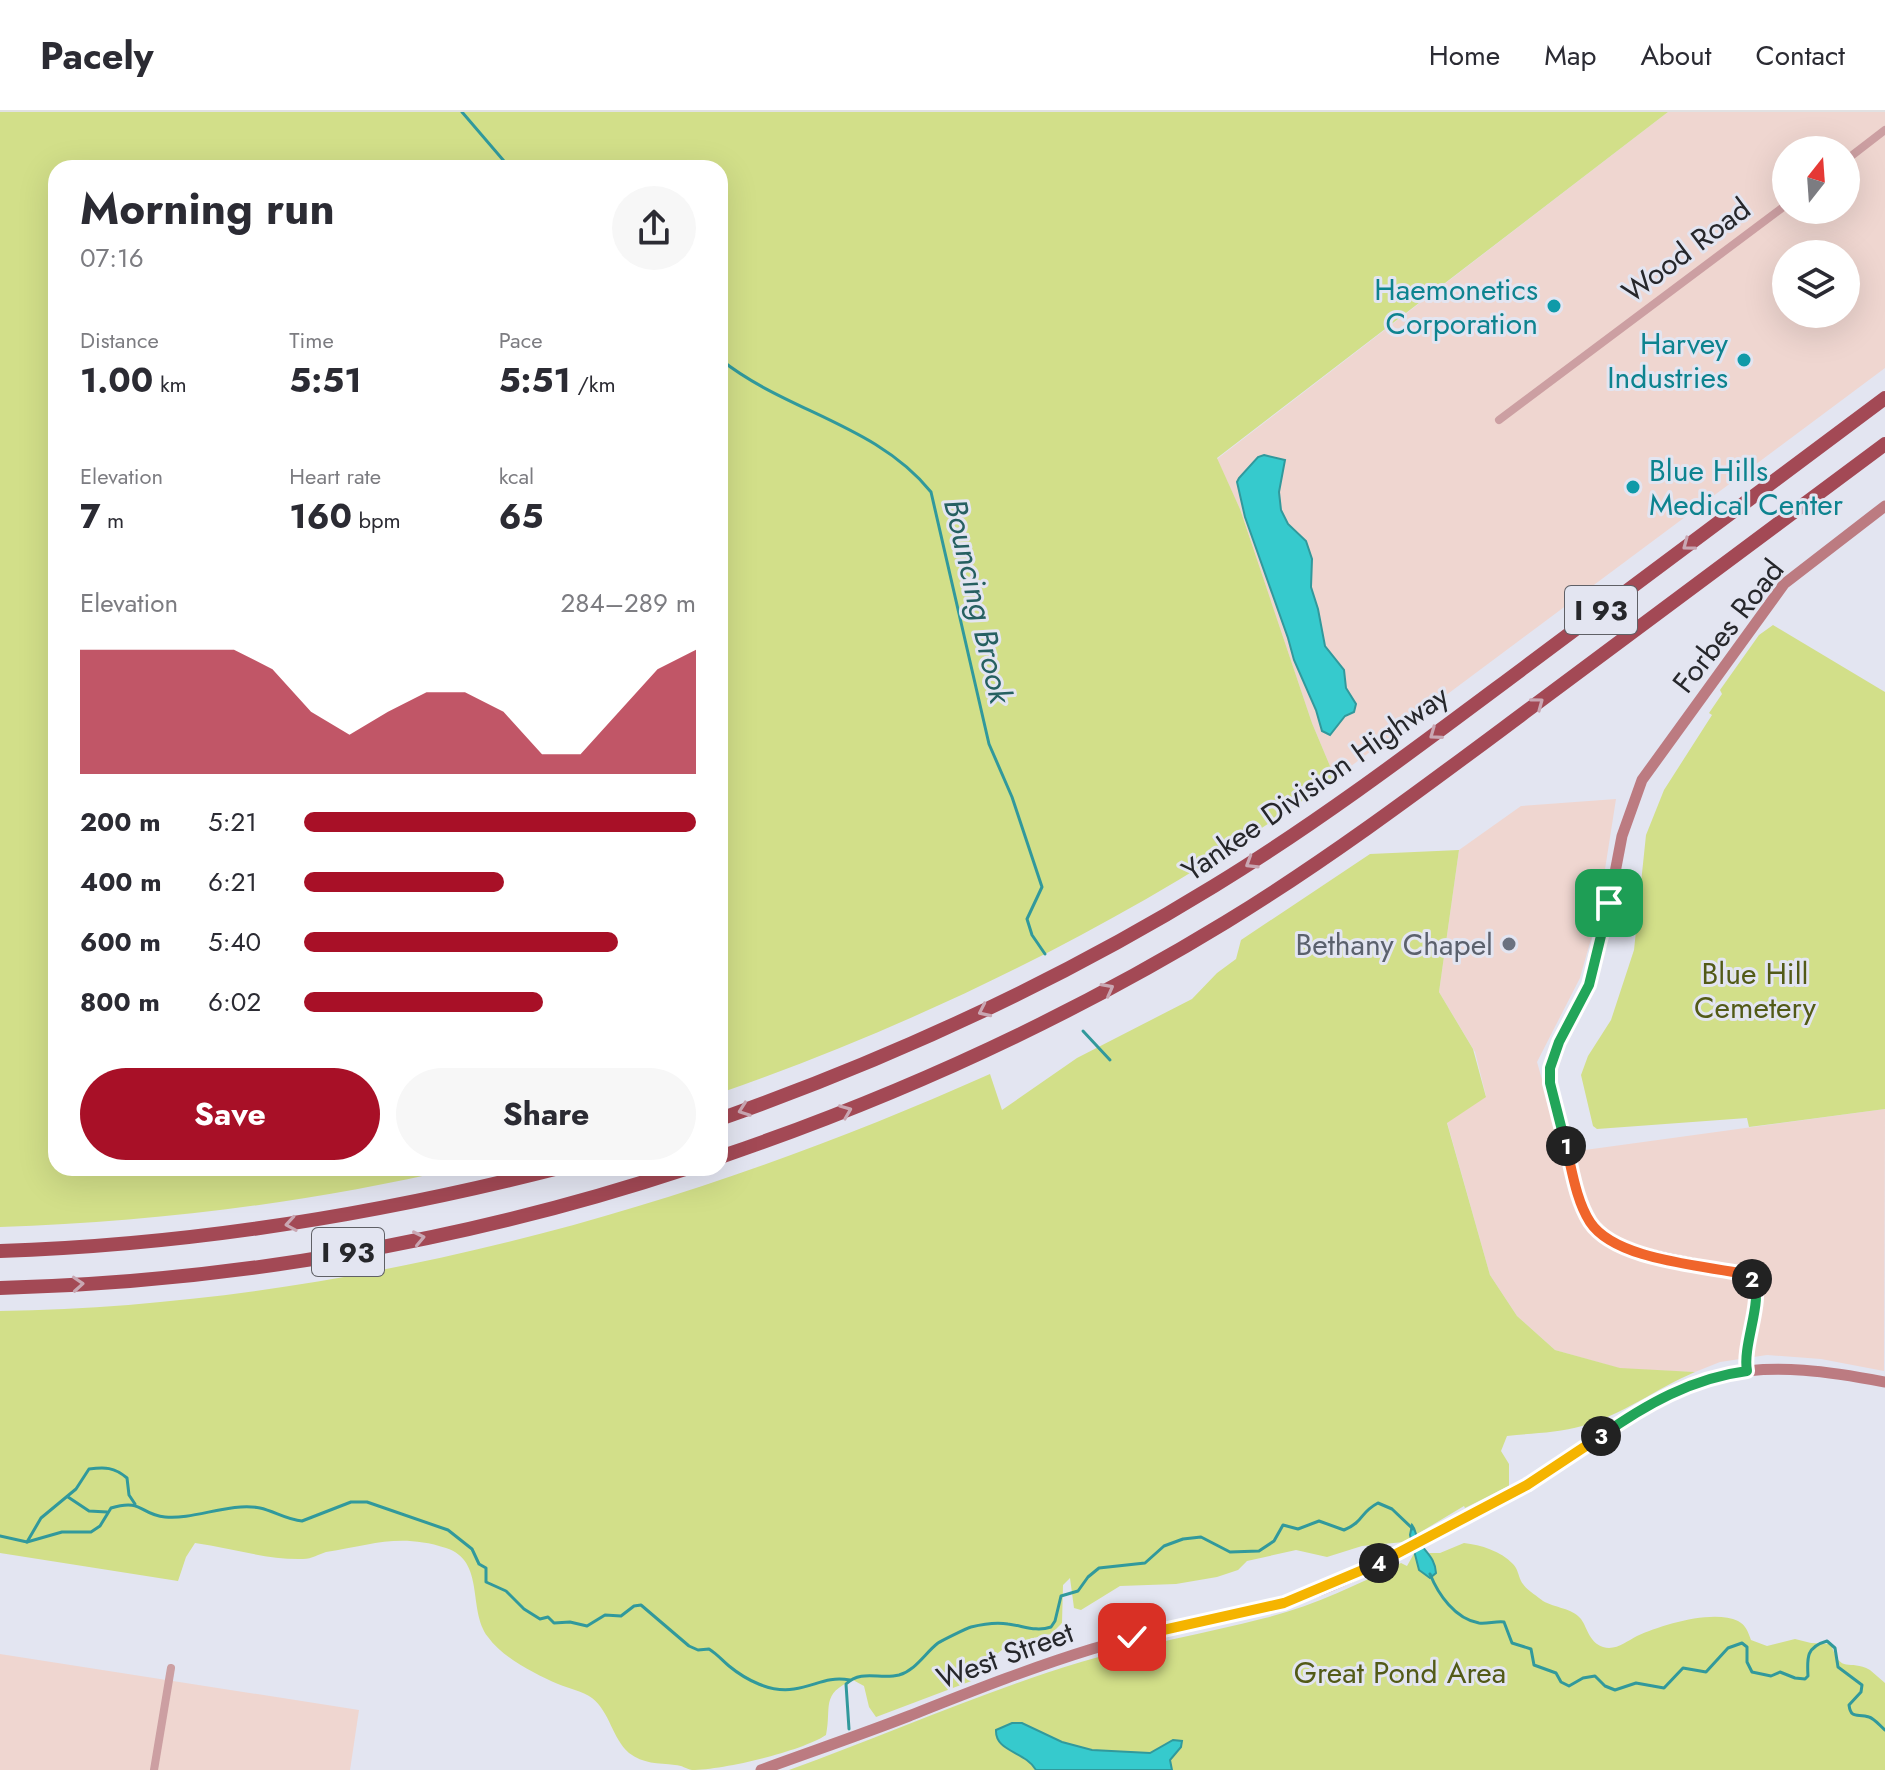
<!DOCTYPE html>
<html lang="en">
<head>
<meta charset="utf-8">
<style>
	body { margin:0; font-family:Jost,sans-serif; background:#f7f7f7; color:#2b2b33; height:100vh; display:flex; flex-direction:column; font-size:30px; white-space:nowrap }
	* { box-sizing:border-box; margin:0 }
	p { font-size:26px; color:#7c7c81 }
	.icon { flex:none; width:44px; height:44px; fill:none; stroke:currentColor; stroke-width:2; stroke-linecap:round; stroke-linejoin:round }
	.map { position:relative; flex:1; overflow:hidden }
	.details { position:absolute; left:48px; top:48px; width:680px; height:1016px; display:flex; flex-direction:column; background:#fff; border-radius:24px; box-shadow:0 8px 32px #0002 }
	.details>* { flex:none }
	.needle { width:52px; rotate:17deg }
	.buttons { position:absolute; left:1772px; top:24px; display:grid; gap:16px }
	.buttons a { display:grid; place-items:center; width:88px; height:88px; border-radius:50%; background:#fff; box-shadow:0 8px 32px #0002; font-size:40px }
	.pin { position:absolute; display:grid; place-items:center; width:68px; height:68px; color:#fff; margin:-34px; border-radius:16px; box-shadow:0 4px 12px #0006 }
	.km { position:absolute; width:40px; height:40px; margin:-20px; border-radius:50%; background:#222; color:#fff; font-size:22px; line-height:40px; text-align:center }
	.round { display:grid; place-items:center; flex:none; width:84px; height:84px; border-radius:42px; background:#f7f7f7 }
	.summary { display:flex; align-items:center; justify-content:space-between; height:136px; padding:0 32px }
	h1 { font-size:44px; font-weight:700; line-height:60px }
	.figures { display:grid; grid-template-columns:repeat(3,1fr); gap:12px; height:136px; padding:8px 32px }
	.figures div { display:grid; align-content:center }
	.figures b { font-size:34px; font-weight:700 }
	.figures small { font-size:22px; font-weight:400 }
	.figures p { font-size:22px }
	.chart { height:224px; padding:16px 32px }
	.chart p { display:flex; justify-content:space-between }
	.chart svg { width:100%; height:144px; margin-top:8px; fill:#a81027; opacity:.7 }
	.button { display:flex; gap:16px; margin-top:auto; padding:16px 32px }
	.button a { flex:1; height:92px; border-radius:48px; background:#a81027; color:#fff; font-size:32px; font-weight:700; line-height:92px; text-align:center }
	.button a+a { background:#f7f7f7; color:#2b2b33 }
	ul { padding:0 32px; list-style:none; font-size:26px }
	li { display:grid; grid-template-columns:128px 96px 1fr; align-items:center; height:60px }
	li i { height:20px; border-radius:10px; background:#a81027 }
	header { display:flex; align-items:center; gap:48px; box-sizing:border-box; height:112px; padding:0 40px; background:#fff; border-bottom:2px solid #e1e1e2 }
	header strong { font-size:38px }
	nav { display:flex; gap:44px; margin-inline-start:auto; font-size:28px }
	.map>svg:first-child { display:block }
	.commercial { fill:#efd6d0; fill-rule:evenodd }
	.green { fill:#d2df89 }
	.water { fill:#36cacd; stroke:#31999c; stroke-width:2 }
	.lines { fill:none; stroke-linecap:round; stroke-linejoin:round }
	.stream { stroke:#31999c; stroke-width:3 }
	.street { stroke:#cc9fa2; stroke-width:8 }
	.secondary { stroke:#bc7b81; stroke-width:11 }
	.highway { stroke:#a34955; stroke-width:14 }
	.oneway { stroke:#c9a7b3 }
	.split-1-casing { stroke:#fff; stroke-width:16 }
	.split-2-casing { stroke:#fff; stroke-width:16 }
	.split-3-casing { stroke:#fff; stroke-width:16 }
	.split-4-casing { stroke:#fff; stroke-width:16 }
	.split-5-casing { stroke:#fff; stroke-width:16 }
	.split-1 { stroke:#22a559; stroke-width:10 }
	.split-2 { stroke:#f0652b; stroke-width:10 }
	.split-3 { stroke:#22a559; stroke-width:10 }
	.split-4 { stroke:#f5b400; stroke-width:10 }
	.split-5 { stroke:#f5b400; stroke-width:10 }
	.culture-dot { fill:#0f9aa8; stroke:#e3e5f1; stroke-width:3 }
	.worship-dot { fill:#6b7280; stroke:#e3e5f1; stroke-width:3 }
	.labels { text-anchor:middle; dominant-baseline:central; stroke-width:6; stroke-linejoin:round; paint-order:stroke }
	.shield { fill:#e3e5f1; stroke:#5f6066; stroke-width:2 }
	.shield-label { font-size:28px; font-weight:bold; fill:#26272b }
	.street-label { font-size:30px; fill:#26272b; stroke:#e3e5f1 }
	.culture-label { font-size:30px; fill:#0d838f; stroke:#e3e5f1; text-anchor:end }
	.worship-label { font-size:30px; fill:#5b616d; stroke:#e3e5f1; text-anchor:end }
	.park-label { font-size:30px; fill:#525a17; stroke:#e3e5f1 }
	.water-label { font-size:32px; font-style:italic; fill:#266061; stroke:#e3e5f1 }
</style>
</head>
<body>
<header>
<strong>Pacely</strong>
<nav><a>Home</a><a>Map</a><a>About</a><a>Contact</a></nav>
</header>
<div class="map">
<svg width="1885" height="1658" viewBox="0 0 1885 1658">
	<rect width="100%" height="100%" fill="#e3e5f1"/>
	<g class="commercial">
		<path d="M1668,0h217v256l-550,410 -23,-55 -72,-214 -23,-50zM1786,38h60v60h-60zM1786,142h60v60h-60z"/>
		<polygon points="1616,687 1598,802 1580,866 1537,950 1563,1041 1885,997 1884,1259 1821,1247 1767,1243 1720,1250 1695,1260 1622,1257 1555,1238 1517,1204 1490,1163 1447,1010 1486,984 1475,940 1439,880 1459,738 1521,694"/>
		<polygon points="0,1542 359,1598 350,1658 0,1658"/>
	</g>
	<g class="green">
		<path d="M0,0h1668l-451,346 23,51 72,214 23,55c-189,134 -397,239 -615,315v-925h-664v1000h402c-150,35 -304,54 -458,59z"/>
		<polygon points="1773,513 1885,580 1885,997 1749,1015 1747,1006 1597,1017 1593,1014 1581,963 1588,944 1611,908 1634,838 1646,723 1664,678 1712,603 1709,601 1722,582 1720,578 1759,523"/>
		<path d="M1459,738l-20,142 34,57 13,48 -39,26 43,152 27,41 38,34 65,18 75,4c-38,16 -74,44 -113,54 -23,7 -50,7 -75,10l-6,15 8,13v22l-44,22 -1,-2 -60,36 -42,4 -35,11 -31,-7 -49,11 -9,9 -21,7 -41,7 -56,2 -39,24 -7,-2 -4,-30 -7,7 -1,38 -11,11 -40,9 -26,20 -11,17 -98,37 -7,-10 -5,-21 -11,-6c-33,14 -21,27 -27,55 -26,17 -104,35 -134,35 -6,-1 -10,-5 -17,-5 -17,-2 -32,-1 -46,-12 -17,-15 -19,-41 -37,-55 -10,-7 -22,-9 -34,-14 -23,-10 -55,-26 -70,-47 -21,-27 -2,-76 -42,-89 -47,-15 -74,-3 -120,4 -7,2 -14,7 -23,7 -37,1 -71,-11 -108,-16l-9,14 -8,24 -178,-28v-242c342,-6 679,-98 990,-237l12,36 75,-52 115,-59 25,-26 19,-14 5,-19 129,-86z"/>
		<path d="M1464,1431c17,2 37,8 49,21 5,5 5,11 8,17 4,8 15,14 22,20 12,7 29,7 38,18 7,10 8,23 22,28 13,4 24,-6 34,-11 24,-11 76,-27 101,-15 8,4 10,11 13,19l16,6 28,-7 16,4 20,1c10,32 18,14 39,26 5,4 10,9 15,13v87h-1096c97,-35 193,-78 292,-108 61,-18 123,-28 184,-44 48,-12 92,-33 136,-55l6,3 9,-16 3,20 17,3 -1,-9 -6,-11h11z"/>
	</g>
	<g class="water">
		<polygon points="1264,343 1285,348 1279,380 1281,398 1288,412 1306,429 1312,447 1311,475 1318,497 1325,534 1344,558 1346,576 1356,592 1354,600 1345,604 1330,623 1322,619 1316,598 1294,548 1288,526 1245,405 1237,370 1239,366 1258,345"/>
		<path d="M1412,1413c5,6 3,12 8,18 7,11 15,15 16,30l-6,5 -11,-8 -9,-35z"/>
		<path d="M1012,1611h10l40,19 30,8 58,3 23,-13 9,1 -1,6 -11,13 2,10h-136c-11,-19 -41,-18 -40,-40z"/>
	</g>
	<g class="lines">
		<g class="stream">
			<polyline points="462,0 510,56"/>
			<path d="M720,247c66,53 156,65 211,133l58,252 23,53 30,90 -15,32 5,16 13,19"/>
			<polyline points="1083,919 1110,948"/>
			<polyline points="68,1385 89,1399 107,1400"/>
			<path d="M0,1424l27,6 35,-10h29l9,-6 11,-18c32,-10 29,7 54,9 29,3 65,-15 95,-9 14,3 27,12 42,13l49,-19h16l81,28 24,19 7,15 7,4v14l20,9 18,18 16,10 8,-2 6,6 16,-1 17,4 18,-11 16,1 13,-10 7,-1 48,41 9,4 11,-1c8,5 13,11 20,17 17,14 42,27 65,23 22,-3 32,-13 56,-9"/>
			<path d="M27,1430l14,-24 35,-29 13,-20c16,-2 25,-2 38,9l2,17 6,9"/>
			<path d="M1430,1462c8,20 25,45 49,49 8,1 17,-2 25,-1l8,21 19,6 3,16 22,8 5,9 8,4 14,-8 12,-2 10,10 10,4 21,-7 28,5 19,-20 23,4 22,-24 14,-5 5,4v15l5,10 19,4 9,-4 15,6 10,1 3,-3c-1,-18 -2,-29 19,-35l8,7 3,19 24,18 -1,7 -12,13c2,15 9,8 20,12 6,2 11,9 16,13"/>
			<path d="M849,1617l-3,-45c16,-15 34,-4 53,-9 17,-5 26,-22 39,-32 3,-2 29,-15 33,-16 12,-3 25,-5 37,-3 16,2 28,8 43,3l4,-6 6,-25 17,-5 10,-14 11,-9 46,-5 19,-17 19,-7 18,-2 29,15 29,-1 15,-10 9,-16 15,4 21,-8 25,9c21,-9 15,-17 34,-27l14,6 21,20"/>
		</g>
		<g class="street">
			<polyline points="1846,48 1885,18"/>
			<polyline points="1499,308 1786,93"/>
			<polyline points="154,1658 171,1556"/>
		</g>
		<g class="secondary">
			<path d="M1747,1259c-5,-29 16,-64 7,-89l-10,-8 -116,-24c-24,-9 -40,-25 -48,-50l-30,-117v-15l6,-20 28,-52 9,-23 12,-48 17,-89 20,-56 142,-196 101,-78"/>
			<path d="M761,1658c49,-18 99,-35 148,-54 61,-24 121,-48 183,-67 76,-23 156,-30 229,-59 42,-17 81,-38 121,-59 32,-17 65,-33 96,-52 60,-37 113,-87 184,-104 54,-12 110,-3 163,7"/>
		</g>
		<g class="highway">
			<path d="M720,1007c172,-61 338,-137 494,-233 108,-66 209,-143 311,-219 120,-90 240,-179 360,-269"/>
			<path d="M720,1045c176,-60 347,-138 506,-235 108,-66 209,-143 310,-218 117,-87 233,-174 349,-260"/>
			<path d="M0,1139c189,-6 375,-36 559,-83"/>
			<path d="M0,1176c232,-6 468,-47 688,-120"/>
		</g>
	</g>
	<defs><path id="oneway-chevron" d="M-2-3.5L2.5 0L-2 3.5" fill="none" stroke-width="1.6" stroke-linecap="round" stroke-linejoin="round" transform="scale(2)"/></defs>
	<g class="oneway">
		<use href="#oneway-chevron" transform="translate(1688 433) rotate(143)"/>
		<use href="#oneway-chevron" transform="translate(1538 591) rotate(-37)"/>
		<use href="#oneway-chevron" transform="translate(1435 622) rotate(144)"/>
		<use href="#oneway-chevron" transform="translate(1251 751) rotate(148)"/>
		<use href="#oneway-chevron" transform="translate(1108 877) rotate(-28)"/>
		<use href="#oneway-chevron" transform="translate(984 899) rotate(155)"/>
		<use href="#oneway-chevron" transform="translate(744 998) rotate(160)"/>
		<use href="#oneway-chevron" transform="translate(846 999) rotate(-22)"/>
		<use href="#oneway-chevron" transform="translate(291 1112) rotate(171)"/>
		<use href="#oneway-chevron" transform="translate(419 1126) rotate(-12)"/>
		<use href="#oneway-chevron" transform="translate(78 1172) rotate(-4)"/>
	</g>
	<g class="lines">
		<defs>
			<polyline id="split-1" points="1566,1034 1550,971 1550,956 1559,930 1589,873 1609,791"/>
			<path id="split-2" d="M1566,1034c6,24 10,54 24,76 25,38 111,43 154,52l8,5"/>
			<path id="split-3" d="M1601,1324c44,-31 91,-58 146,-65 -5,-27 18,-73 5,-92"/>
			<polyline id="split-4" points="1379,1451 1527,1373 1601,1324"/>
			<polyline id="split-5" points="1132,1525 1284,1491 1379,1451"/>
		</defs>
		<use href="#split-1" class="split-1-casing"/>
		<use href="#split-2" class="split-2-casing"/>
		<use href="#split-3" class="split-3-casing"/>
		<use href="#split-4" class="split-4-casing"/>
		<use href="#split-5" class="split-5-casing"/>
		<use href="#split-1" class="split-1"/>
		<use href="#split-2" class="split-2"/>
		<use href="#split-3" class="split-3"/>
		<use href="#split-4" class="split-4"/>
		<use href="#split-5" class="split-5"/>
	</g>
	<g class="culture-dot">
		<circle cx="1554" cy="194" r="8"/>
		<circle cx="1744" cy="248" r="8"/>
		<circle cx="1633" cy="375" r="8"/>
	</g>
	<circle class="worship-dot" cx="1509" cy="832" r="8"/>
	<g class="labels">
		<g class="shield">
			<rect x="1565" y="474" width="72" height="48" rx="6"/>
			<rect x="312" y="1116" width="72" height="48" rx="6"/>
		</g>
		<g class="shield-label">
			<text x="1601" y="498">I 93</text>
			<text x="348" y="1140">I 93</text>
		</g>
		<g class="street-label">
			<text transform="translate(1686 138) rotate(-37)">Wood Road</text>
			<text transform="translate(1728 514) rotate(-52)">Forbes Road</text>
			<text transform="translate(1315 671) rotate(-35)">Yankee Division Highway</text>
			<text transform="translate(1005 1543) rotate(-20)">West Street</text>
		</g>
		<g class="culture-label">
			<text x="1538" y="177">Haemonetics<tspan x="1538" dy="34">Corporation</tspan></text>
			<text x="1728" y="231">Harvey<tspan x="1728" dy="34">Industries</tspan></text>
			<text x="1649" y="358" text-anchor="start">Blue Hills<tspan x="1649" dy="34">Medical Center</tspan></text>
		</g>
		<g class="worship-label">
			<text x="1493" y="832">Bethany Chapel</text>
		</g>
		<g class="park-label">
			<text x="1755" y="861">Blue Hill<tspan x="1755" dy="34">Cemetery</tspan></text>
			<text x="1400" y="1560">Great Pond Area</text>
		</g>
		<g class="water-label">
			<text transform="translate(978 489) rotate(77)">Bouncing Brook</text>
		</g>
	</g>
</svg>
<div class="buttons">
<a><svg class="needle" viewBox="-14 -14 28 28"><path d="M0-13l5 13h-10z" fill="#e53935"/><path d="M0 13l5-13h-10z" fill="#7c7c81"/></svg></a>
<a><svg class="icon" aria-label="layers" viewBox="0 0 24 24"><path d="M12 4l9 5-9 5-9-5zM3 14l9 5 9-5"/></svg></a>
</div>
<div class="pin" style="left:1609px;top:791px;background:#1e9e55"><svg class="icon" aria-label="arrive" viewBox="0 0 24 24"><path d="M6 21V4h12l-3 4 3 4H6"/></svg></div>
<div class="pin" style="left:1132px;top:1525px;background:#d93025"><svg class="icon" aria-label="check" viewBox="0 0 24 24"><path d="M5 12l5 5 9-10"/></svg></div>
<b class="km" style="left:1566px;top:1034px">1</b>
<b class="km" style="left:1752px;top:1167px">2</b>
<b class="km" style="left:1601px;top:1324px">3</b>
<b class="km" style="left:1379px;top:1451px">4</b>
<section class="details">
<div class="summary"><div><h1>Morning run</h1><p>07:16</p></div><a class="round"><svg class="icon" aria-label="share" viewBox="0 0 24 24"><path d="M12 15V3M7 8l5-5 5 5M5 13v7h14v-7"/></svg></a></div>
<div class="figures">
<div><p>Distance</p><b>1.00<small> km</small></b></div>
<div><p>Time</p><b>5:51</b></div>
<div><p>Pace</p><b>5:51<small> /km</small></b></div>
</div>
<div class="figures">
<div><p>Elevation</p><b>7<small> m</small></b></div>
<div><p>Heart rate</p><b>160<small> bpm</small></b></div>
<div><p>kcal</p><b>65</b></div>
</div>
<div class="chart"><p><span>Elevation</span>284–289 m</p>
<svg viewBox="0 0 160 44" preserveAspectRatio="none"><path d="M0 44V6L10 6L20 6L30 6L40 6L50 12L60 25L70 32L80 25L90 19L100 19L110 25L120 38L130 38L140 25L150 12L160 6V44z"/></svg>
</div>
<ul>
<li><b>200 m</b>5:21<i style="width:100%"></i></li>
<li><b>400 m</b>6:21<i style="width:51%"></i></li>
<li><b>600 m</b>5:40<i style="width:80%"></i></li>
<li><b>800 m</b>6:02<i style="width:61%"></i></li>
</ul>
<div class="button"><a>Save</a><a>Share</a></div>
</section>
</div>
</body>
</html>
